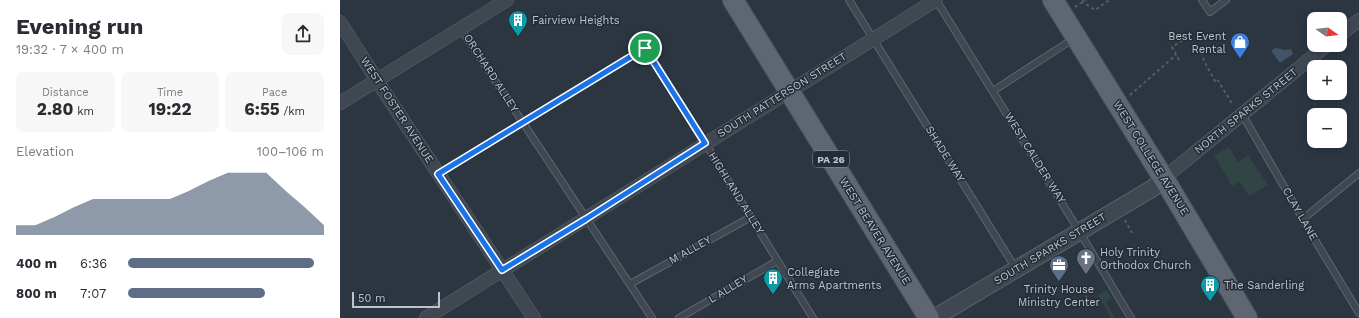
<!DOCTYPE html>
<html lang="en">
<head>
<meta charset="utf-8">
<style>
	body { margin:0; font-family:"Work Sans",sans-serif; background:#f7f7f7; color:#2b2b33; height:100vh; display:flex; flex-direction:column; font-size:15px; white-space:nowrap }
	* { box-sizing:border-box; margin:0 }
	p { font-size:13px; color:#7c7c81 }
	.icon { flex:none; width:22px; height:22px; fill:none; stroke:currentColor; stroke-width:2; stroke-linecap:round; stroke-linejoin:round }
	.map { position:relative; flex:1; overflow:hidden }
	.sheet { display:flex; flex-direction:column; background:#fff; width:340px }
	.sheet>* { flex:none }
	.needle { width:26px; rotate:104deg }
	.controls { position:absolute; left:967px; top:12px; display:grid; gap:8px }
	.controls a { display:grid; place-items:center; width:40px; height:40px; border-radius:8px; background:#fff; box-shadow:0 2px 6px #0003; font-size:20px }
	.scale { position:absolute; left:12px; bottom:10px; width:88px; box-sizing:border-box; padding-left:4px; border:2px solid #bcc3cb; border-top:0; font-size:11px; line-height:14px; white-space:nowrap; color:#bcc3cb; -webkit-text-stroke:3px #242c37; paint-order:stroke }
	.pin { position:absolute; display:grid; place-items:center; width:34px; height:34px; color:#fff; margin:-17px; border:2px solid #fff; border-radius:50%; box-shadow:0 1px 4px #0007 }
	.round { display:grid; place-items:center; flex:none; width:42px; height:42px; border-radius:8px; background:#f7f7f7 }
	.summary { display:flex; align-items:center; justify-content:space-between; height:68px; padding:0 16px }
	h1 { font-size:22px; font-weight:700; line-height:30px }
	.figures { display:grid; grid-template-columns:repeat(3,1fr); gap:6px; height:68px; padding:4px 16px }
	.figures div { display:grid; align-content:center; border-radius:8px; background:#f7f7f7; text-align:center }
	.figures b { font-size:17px; font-weight:700 }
	.figures small { font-size:11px; font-weight:400 }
	.figures p { font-size:11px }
	.chart { height:112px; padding:8px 16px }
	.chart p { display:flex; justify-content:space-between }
	.chart svg { width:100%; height:72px; margin-top:4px; fill:#5f6e87; opacity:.7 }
	ul { padding:0 16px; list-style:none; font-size:13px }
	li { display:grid; grid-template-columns:64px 48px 1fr; align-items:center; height:30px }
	li i { height:10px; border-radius:5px; background:#5f6e87 }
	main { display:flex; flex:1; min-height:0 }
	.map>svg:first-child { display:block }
	.green { fill:#304544 }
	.water { fill:#435468 }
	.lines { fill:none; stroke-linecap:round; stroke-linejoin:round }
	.service-casing { stroke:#5d656f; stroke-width:8 }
	.minor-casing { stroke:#5d656f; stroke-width:14 }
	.tertiary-casing { stroke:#5d656f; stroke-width:18 }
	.primary-casing { stroke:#4c535e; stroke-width:22 }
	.path { stroke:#4f6163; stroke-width:2; stroke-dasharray:3 3; stroke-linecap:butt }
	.service { stroke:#3f4751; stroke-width:6 }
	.minor { stroke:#3f4751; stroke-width:13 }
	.tertiary { stroke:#3f4751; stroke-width:16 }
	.primary { stroke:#5d6671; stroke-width:20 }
	.route-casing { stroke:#fff; stroke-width:8 }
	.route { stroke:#1a73e8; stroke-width:5 }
	.labels { text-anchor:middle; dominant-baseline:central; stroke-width:3; stroke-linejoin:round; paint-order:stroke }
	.shield { fill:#242c37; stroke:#8e969f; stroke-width:1 }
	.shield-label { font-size:10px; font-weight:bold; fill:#bcc3cb }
	.poi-label { font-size:11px; fill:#bcc3cb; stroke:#242c37; text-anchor:start }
	.street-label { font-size:11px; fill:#bcc3cb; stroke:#242c37 }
</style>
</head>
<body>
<main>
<section class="sheet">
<div class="summary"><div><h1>Evening run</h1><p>19:32 · 7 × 400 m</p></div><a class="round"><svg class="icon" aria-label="share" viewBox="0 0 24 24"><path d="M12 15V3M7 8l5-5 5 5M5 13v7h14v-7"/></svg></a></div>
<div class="figures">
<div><p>Distance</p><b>2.80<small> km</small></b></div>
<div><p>Time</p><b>19:22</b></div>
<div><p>Pace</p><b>6:55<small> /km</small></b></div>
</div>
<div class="chart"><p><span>Elevation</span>100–106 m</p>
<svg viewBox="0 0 160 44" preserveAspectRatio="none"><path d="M0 44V38L10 38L20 33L30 27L40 22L50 22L60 22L70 22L80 22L90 17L100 11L110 6L120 6L130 6L140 17L150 27L160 38V44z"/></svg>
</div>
<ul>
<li><b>400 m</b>6:36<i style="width:95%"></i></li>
<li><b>800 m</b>7:07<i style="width:70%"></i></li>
</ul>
</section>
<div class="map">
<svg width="1019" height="318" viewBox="0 0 1019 318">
	<rect width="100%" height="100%" fill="#2b3641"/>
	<g class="green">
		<polygon points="889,147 898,162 908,155 928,185 909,196 900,182 892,186 874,155"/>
		<polygon points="767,290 772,298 766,302 775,318 771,318 758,295"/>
	</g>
	<polygon class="water" points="936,48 945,50 951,49 953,54 940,63 932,52 932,50"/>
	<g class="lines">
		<defs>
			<g id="service">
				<polyline points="509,0 676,269"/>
				<polyline points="596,0 733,221 791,318"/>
				<polyline points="862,0 870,12 886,0"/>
				<polyline points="121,29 312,318"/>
				<polyline points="653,91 733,39"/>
				<polyline points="902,114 975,240 1019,313"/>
				<polyline points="98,174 305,48 365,143 473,318"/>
				<polyline points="963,219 1019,173"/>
				<polyline points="290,284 411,217"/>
				<polyline points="339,318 437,261"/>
			</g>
			<g id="minor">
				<polyline points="0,22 43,90 194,318"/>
				<polyline points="1000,35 1019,20"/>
				<polyline points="0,103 167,0"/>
				<polyline points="824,178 987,45"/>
				<polyline points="86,318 596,0"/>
			</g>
			<polyline id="tertiary" points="594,318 813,188 824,178"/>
			<g id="primary">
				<polyline points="393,0 589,318"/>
				<polyline points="713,0 829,187 907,318"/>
			</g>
		</defs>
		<use href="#service" class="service-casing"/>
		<use href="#minor" class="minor-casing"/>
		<use href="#tertiary" class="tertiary-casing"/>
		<use href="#primary" class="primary-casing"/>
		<g class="path">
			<polyline points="743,0 743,2 755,10 769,0"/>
			<polyline points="735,7 746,0"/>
			<polyline points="861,52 864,61 875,81 877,79 893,105"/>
			<polyline points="839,60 832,47 846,38"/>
			<polyline points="790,95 836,55"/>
			<polyline points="785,220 792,233"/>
			<polyline points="744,302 748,300 743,290 744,289"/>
		</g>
		<use href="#service" class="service"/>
		<use href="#minor" class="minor"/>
		<use href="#tertiary" class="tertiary"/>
		<use href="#primary" class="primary"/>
	</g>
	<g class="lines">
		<defs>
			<polygon id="route" points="305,48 365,143 246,219 162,270 98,174"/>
		</defs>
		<use href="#route" class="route-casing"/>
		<use href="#route" class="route"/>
	</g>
	<defs>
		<symbol id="building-pin" viewBox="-11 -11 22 30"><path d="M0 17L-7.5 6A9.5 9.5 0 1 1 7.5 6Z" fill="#0f9aa8" stroke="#242c37"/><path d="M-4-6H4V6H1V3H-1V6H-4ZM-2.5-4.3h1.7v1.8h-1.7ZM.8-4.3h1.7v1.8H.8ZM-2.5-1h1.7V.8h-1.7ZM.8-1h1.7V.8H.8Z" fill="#fff"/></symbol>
		<symbol id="shop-pin" viewBox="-11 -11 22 30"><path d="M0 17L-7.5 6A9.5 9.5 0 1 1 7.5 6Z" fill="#3f7fe0" stroke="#242c37"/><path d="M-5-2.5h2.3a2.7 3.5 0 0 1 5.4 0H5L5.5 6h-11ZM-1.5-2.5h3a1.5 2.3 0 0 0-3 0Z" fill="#fff"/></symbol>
		<symbol id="church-pin" viewBox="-11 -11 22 30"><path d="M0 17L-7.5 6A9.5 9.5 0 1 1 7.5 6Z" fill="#6b7280" stroke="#242c37"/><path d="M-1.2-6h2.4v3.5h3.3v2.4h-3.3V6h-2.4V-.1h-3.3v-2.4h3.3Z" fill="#fff"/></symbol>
		<symbol id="office-pin" viewBox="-11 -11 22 30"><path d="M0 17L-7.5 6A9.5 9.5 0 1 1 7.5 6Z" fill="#5c6f8a" stroke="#242c37"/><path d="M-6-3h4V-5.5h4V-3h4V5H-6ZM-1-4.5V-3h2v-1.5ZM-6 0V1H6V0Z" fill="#fff"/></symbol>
	</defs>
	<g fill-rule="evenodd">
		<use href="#building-pin" x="167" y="9" width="22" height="30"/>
		<use href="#shop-pin" x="889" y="31" width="22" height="30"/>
		<use href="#church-pin" x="735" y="247" width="22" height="30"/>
		<use href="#office-pin" x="708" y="254" width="22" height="30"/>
		<use href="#building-pin" x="422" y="267" width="22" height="30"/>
		<use href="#building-pin" x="859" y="274" width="22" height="30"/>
	</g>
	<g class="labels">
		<rect class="shield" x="473" y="151" width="36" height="16" rx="3"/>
		<g class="shield-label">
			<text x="491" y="159">PA 26</text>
		</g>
		<g class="poi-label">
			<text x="192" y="20">Fairview Heights</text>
			<text x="886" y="36" text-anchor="end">Best Event<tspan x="886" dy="13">Rental</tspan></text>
			<text x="760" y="252">Holy Trinity<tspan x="760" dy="13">Orthodox Church</tspan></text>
			<text x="447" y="272">Collegiate<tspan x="447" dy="13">Arms Apartments</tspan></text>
			<text x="884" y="285">The Sanderling</text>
			<text x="719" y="289" text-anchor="middle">Trinity House<tspan x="719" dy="13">Ministry Center</tspan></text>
		</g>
		<g class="street-label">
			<text transform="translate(151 73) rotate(57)">ORCHARD ALLEY</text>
			<text transform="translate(442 95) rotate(-32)">SOUTH PATTERSON STREET</text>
			<text transform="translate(57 110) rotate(57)">WEST FOSTER AVENUE</text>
			<text transform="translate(906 111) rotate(-39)">NORTH SPARKS STREET</text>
			<text transform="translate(605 154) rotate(58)">SHADE WAY</text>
			<text transform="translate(695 158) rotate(58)">WEST CALDER WAY</text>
			<text transform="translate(811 158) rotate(58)">WEST COLLEGE AVENUE</text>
			<text transform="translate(396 193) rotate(58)">HIGHLAND ALLEY</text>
			<text transform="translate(960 214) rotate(60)">CLAY LANE</text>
			<text transform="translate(535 231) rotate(58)">WEST BEAVER AVENUE</text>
			<text transform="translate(710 249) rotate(-31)">SOUTH SPARKS STREET</text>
			<text transform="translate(350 250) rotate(-29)">M ALLEY</text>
			<text transform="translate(388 289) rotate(-31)">L ALLEY</text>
		</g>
	</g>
</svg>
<div class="controls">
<a><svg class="needle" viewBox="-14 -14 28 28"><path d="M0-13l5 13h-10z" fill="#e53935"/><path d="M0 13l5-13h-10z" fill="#7c7c81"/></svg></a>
<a>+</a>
<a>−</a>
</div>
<div class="scale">50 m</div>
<div class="pin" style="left:305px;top:48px;background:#1e9e55"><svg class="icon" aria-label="arrive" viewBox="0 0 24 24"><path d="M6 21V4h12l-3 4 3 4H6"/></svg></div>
</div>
</main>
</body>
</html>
